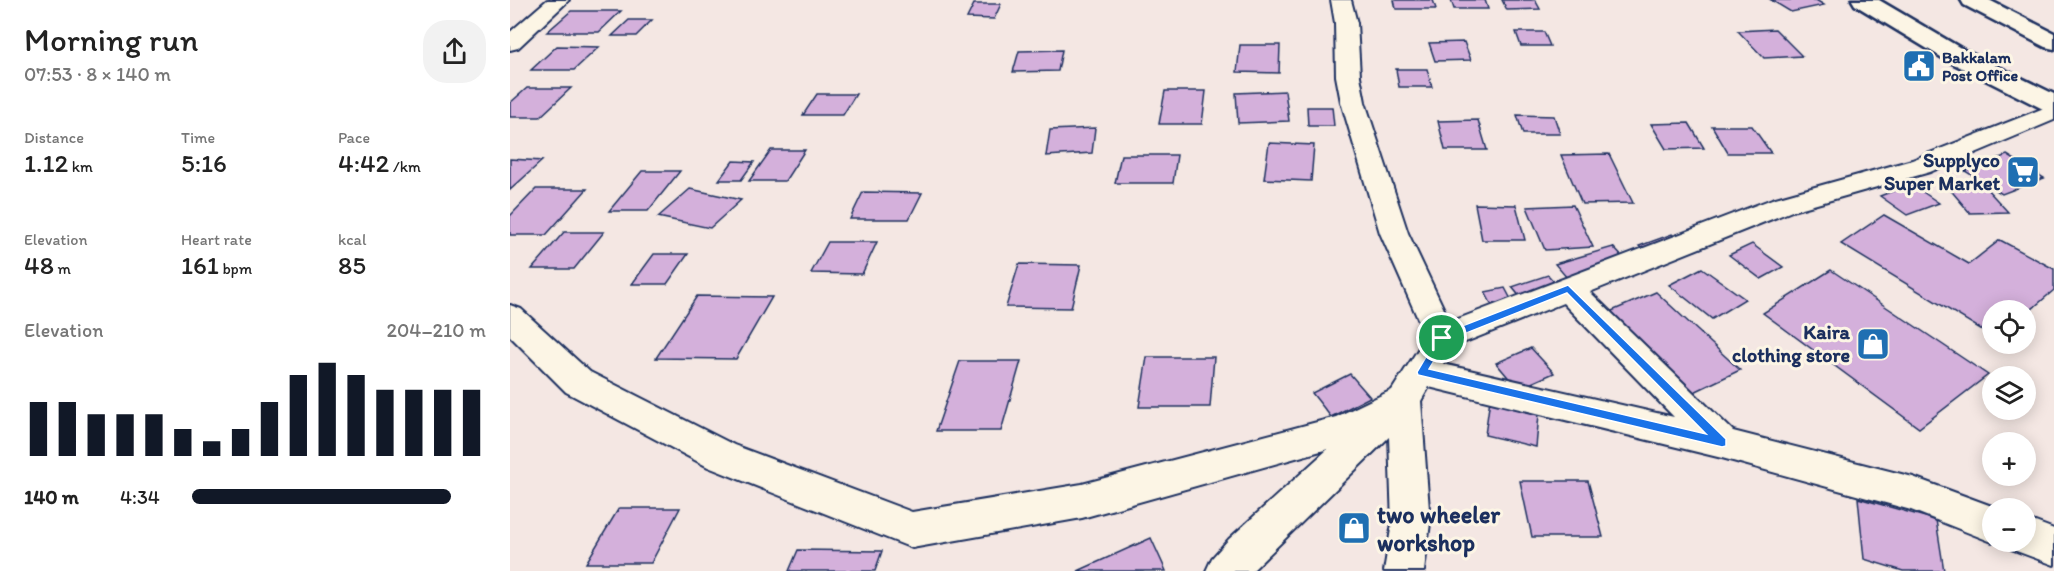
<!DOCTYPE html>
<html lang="en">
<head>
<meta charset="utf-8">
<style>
	body { margin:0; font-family:Itim,sans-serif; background:#f2f2f2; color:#222; height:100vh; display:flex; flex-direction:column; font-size:22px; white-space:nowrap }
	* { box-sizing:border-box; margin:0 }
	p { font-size:20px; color:#767676 }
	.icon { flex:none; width:33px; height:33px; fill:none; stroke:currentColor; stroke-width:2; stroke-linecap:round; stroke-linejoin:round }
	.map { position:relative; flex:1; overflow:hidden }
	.details { display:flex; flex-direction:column; background:#fff; width:510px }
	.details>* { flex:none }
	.tools { position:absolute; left:1472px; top:300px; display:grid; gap:12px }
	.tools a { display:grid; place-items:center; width:54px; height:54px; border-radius:50%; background:#fff; box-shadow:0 3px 15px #0003; font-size:30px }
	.pin { position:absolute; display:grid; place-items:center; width:51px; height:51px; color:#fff; margin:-26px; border:3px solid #fff; border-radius:50%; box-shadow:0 2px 6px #0007 }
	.round { display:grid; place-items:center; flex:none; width:63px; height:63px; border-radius:24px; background:#f2f2f2 }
	.overview { display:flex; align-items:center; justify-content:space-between; height:102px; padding:0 24px }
	h1 { font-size:33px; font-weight:600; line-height:45px }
	.stats { display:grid; grid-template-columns:repeat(3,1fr); gap:9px; height:102px; padding:6px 24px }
	.stats div { display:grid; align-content:center }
	.stats b { font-size:26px; font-weight:600 }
	.stats small { font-size:16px; font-weight:400 }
	.stats p { font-size:16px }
	.chart { height:168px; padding:12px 24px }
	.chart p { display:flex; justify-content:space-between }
	.chart svg { width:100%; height:108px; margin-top:6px; stroke:#111827; stroke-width:6 }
	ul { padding:0 24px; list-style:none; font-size:20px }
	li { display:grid; grid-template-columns:96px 72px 1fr; align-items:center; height:45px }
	li i { height:15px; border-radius:8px; background:#111827 }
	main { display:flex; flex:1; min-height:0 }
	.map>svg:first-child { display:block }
	.building { fill:#d4b0db; stroke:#1b2f5e; stroke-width:1.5 }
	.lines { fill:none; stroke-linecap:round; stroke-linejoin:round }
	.minor-casing { stroke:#1b2f5e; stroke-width:4 }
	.trunk-casing { stroke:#1b2f5e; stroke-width:5 }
	.minor { fill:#fcf5e5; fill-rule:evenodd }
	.trunk { fill:#fcf5e5; fill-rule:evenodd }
	.route { fill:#1a73e8; stroke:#fff; stroke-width:1.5; fill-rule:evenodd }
	.labels { text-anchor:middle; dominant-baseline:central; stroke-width:6; stroke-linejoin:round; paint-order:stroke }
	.far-poi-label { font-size:16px; font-weight:bold; fill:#1b2f5e; stroke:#fcf5e5; text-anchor:start }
	.poi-label { font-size:20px; font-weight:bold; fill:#1b2f5e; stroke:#fcf5e5; text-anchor:end }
	.near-poi-label { font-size:24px; font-weight:bold; fill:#1b2f5e; stroke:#fcf5e5; text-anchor:start }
</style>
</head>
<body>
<main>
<section class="details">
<div class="overview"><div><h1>Morning run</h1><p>07:53 · 8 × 140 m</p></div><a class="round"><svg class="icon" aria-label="share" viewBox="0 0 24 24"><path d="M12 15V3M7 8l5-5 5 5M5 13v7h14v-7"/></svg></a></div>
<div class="stats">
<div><p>Distance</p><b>1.12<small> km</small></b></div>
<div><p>Time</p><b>5:16</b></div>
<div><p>Pace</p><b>4:42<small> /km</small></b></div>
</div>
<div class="stats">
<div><p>Elevation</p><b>48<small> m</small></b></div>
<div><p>Heart rate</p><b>161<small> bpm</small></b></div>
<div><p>kcal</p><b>85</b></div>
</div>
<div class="chart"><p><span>Elevation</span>204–210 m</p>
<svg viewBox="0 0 160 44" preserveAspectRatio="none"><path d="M5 44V22M15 44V22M25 44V27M35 44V27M45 44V27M55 44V33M65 44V38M75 44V33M85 44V22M95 44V11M105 44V6M115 44V11M125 44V17M135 44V17M145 44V17M155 44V17"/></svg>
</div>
<ul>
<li><b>140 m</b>4:34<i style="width:88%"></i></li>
</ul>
</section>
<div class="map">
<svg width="1544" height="571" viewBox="0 0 1544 571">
	<rect width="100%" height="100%" fill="#f4e7e3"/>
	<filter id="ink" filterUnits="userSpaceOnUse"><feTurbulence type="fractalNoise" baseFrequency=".0167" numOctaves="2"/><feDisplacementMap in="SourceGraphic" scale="12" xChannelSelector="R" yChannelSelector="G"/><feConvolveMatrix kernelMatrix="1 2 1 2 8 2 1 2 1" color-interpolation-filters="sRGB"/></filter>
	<g filter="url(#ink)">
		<g class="building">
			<polygon points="884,0 923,0 926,9 886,9"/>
			<polygon points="941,0 975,0 978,9 944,9"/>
			<polygon points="992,0 1025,0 1030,9 997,10"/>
			<polygon points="1261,0 1306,0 1314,5 1281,12"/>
			<polygon points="464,4 491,4 484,19 457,18"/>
			<polygon points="61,11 111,11 89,32 37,32"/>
			<polygon points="119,20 142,20 126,36 102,36"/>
			<polygon points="1265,29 1292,56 1254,58 1228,31"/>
			<polygon points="1006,32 1034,32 1040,46 1011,46"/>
			<polygon points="954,42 961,60 925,61 919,43"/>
			<polygon points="730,45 770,45 769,73 727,72"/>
			<polygon points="47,46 89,47 64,70 21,70"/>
			<polygon points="552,50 548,71 503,72 509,51"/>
			<polygon points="886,69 917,69 922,87 889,87"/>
			<polygon points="17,88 61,88 30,117 0,117 0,103"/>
			<polygon points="655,91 696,91 692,124 649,124"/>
			<polygon points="775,91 779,121 728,123 726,93"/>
			<polygon points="307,94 346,94 333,115 293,115"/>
			<polygon points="797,107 822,107 824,126 798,126"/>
			<polygon points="1007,115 1044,116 1050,134 1013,134"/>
			<polygon points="968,120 977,150 935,150 928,121"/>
			<polygon points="1179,123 1194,148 1156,149 1141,124"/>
			<polygon points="1202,126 1242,126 1261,153 1218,153"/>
			<polygon points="585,128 582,153 536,156 540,130"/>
			<polygon points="759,143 804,145 801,181 754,179"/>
			<polygon points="261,150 295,150 275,181 239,181"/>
			<polygon points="1099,154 1123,203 1072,204 1051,155"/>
			<polygon points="611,155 667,155 663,183 605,183"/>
			<polygon points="1497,155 1534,178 1492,194 1455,171"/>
			<polygon points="0,159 32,161 0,190"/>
			<polygon points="223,161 244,162 231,180 209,180"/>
			<polygon points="132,171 170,171 138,211 99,211"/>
			<polygon points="1401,184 1429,203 1397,215 1370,196"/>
			<polygon points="1438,187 1475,187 1498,212 1460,213"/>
			<polygon points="26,189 77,189 36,235 0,235 0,216"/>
			<polygon points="180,189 231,200 200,228 148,217"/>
			<polygon points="353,192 412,193 399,219 340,219"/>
			<polygon points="965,204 1006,205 1015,240 972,240"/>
			<polygon points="1063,205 1083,247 1035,250 1017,207"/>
			<polygon points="1374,215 1459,264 1490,240 1544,269 1544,290 1515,315 1515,310 1482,310 1482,336 1331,244"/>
			<polygon points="54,232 94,232 64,269 22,269"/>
			<polygon points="1162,234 1170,241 1136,253 1129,246"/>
			<polygon points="318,242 367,242 352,274 301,273"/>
			<polygon points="1242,244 1273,267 1251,279 1219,255"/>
			<polygon points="1103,247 1116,261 1058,279 1045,264"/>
			<polygon points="144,254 178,254 157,284 122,284"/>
			<polygon points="509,264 571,265 561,308 496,307"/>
			<polygon points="1192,268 1235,299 1202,319 1159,285"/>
			<polygon points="1321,270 1478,375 1409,428 1253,313"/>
			<polygon points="1038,275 1047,285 1011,298 1002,287"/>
			<polygon points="995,288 1004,305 984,309 975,292"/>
			<polygon points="1146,292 1230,370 1178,395 1097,313"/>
			<polygon points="187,296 262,297 226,359 146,358"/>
			<polygon points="1021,348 1044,373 1008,389 986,363"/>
			<polygon points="637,357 704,357 700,407 629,407"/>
			<polygon points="450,361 511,361 491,431 426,431"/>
			<polygon points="840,374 860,397 821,417 802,393"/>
			<polygon points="981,392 1030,403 1026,447 975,435"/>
			<polygon points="1010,481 1078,481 1093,537 1022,537"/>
			<polygon points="1348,498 1426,520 1434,571 1393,571 1354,559"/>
			<polygon points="109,508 170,508 141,563 76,563"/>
			<polygon points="641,538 656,571 568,571"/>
			<polygon points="288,550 372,551 365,571 279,571"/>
		</g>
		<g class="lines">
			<defs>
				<g id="minor">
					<polygon points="37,0 59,0 8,48 0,50 0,32"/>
					<path d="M821,0h20l6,23 3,53 5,26 43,131 42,89 322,-123 140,-39 142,-56v16l-124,52 -138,39 -202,81 143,139 180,46 84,31h-5v34l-81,-32 -189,-52 -293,-71 -8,14 9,122 -6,48h-40l8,-48 -3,-86 -137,134h-46l6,-13 17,-19 99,-90 -246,69 -170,30 -204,-81 -142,-75 -56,-56v-31l11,4 69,63 144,73 178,67 170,-28 254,-67 56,-27 34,-53 -46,-104 -39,-131 -5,-26 -1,-53zM1053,303l111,114 -231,-53 10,-17z"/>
					<polygon points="1515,518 1544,529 1544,565 1501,549 1498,542 1515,542"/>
				</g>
				<g id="trunk">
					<polygon points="1342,0 1369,0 1454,50 1544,94 1544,112 1535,110 1436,60 1345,5"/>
					<polygon points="1451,0 1479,0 1544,33 1544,49 1535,47 1454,5"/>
				</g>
			</defs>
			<use href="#minor" class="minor-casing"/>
			<use href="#trunk" class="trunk-casing"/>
			<use href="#minor" class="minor"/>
			<use href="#trunk" class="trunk"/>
		</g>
	</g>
	<path class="route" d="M1058,285l158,154v7l-4,1 -304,-72 -1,-3 22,-37zM1057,293l139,141 -277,-65 17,-28z"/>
	<defs>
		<symbol id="civic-square" viewBox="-11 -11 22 22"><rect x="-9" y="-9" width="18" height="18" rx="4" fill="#1f6fb2" stroke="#fcf5e5"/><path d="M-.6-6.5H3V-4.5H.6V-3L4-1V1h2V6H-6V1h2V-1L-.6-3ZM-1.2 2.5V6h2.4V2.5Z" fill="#fff"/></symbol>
		<symbol id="supermarket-square" viewBox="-11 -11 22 22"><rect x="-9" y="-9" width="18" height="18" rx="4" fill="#1f6fb2" stroke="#fcf5e5"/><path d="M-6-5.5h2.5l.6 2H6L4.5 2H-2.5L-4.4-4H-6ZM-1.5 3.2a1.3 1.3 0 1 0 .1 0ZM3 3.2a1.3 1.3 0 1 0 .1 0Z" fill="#fff"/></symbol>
		<symbol id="shop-square" viewBox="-11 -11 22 22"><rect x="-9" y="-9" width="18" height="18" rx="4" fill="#1f6fb2" stroke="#fcf5e5"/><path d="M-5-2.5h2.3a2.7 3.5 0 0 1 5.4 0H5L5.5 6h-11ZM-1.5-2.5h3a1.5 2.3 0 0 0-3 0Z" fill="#fff"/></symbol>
	</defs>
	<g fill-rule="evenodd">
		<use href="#civic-square" x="1390" y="47" width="38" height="38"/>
		<use href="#supermarket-square" x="1494" y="153" width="38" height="38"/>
		<use href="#shop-square" x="1344" y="325" width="38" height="38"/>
		<use href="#shop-square" x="825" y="509" width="38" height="38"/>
	</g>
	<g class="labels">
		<g class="far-poi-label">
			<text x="1432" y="57">Bakkalam<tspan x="1432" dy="18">Post Office</tspan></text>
		</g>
		<g class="poi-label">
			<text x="1490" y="160">Supplyco<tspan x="1490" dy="23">Super Market</tspan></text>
			<text x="1340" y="332">Kaira<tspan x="1340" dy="23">clothing store</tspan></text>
		</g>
		<g class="near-poi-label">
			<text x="867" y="514">two wheeler<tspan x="867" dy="28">workshop</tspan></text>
		</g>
	</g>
</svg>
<div class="tools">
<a><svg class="icon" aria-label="locate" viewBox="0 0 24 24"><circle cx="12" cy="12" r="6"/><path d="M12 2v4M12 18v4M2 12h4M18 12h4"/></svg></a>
<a><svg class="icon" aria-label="layers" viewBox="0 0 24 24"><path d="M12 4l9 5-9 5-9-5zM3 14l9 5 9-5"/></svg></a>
<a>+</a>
<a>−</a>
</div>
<div class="pin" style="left:932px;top:338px;background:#1e9e55"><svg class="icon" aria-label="arrive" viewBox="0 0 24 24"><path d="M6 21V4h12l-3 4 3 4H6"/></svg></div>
</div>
</main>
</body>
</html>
